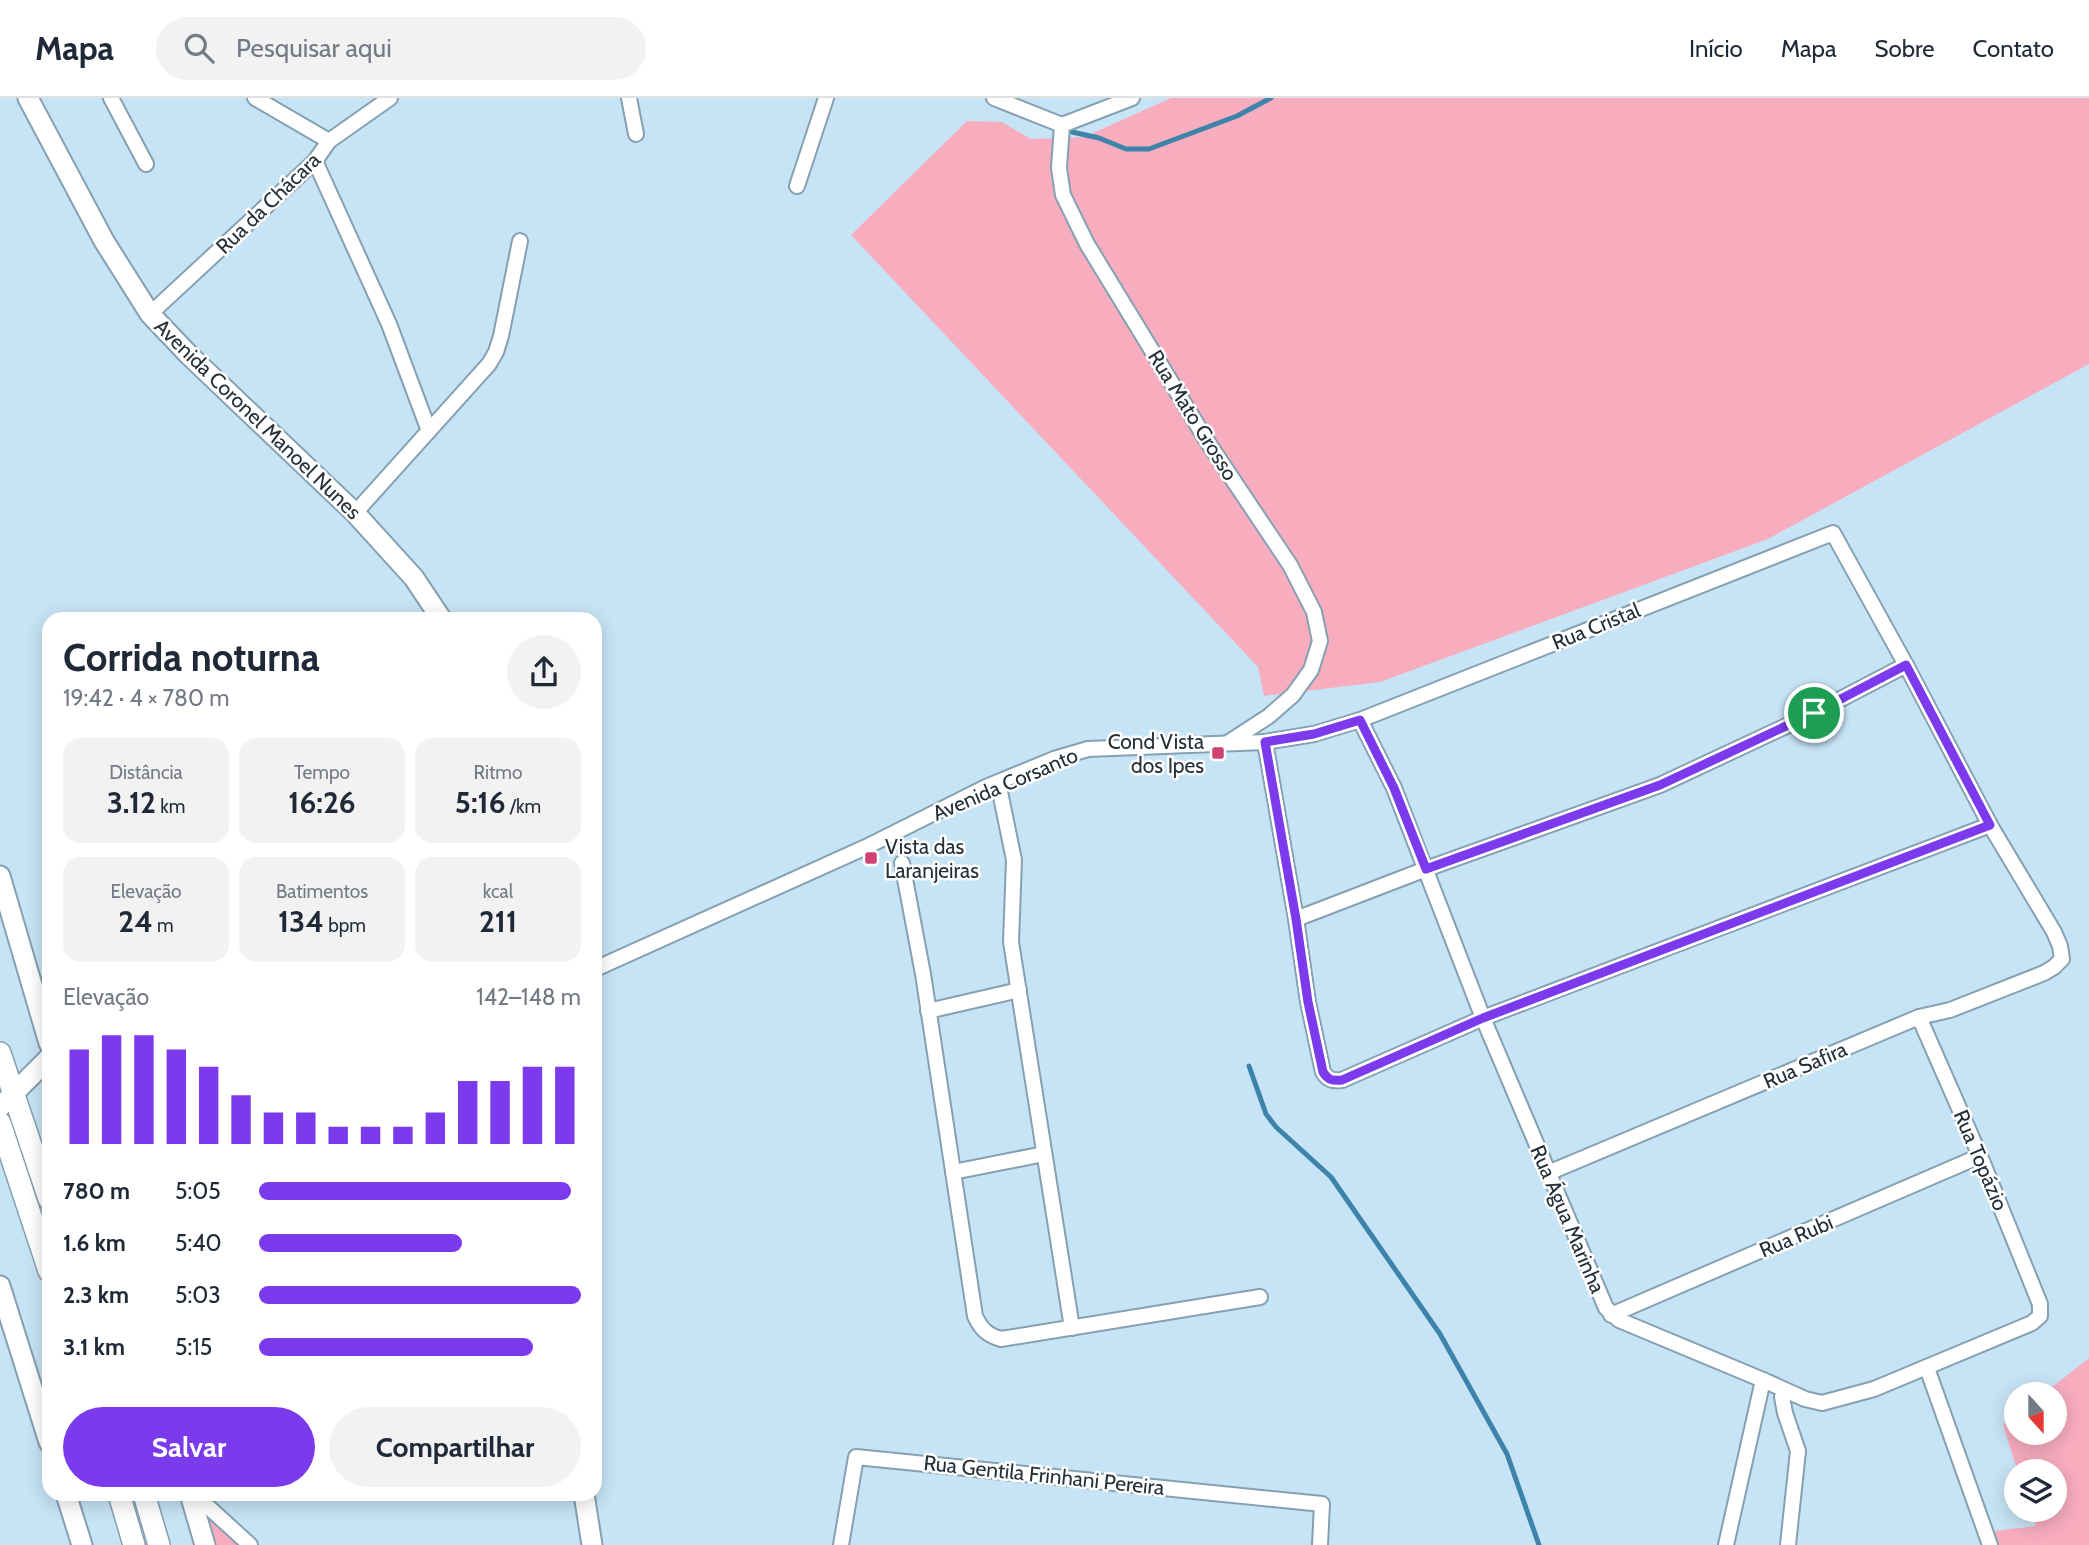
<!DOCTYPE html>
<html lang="pt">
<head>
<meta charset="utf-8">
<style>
	body { margin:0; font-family:Cabin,sans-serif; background:#f2f2f3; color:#1f2937; height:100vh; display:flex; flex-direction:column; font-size:26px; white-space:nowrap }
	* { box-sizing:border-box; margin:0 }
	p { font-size:23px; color:#747a83 }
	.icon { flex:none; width:38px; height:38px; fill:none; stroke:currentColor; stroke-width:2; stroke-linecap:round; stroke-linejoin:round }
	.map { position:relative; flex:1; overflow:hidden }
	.panel { position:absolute; left:42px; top:514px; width:560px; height:889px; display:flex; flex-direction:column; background:#fff; border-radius:21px; box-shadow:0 4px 18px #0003 }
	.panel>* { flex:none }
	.needle { width:46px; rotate:159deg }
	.fabs { position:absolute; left:2004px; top:1284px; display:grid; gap:14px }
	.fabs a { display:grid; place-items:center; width:63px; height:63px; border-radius:50%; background:#fff; box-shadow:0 4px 18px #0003; font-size:35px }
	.pin { position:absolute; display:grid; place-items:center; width:60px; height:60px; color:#fff; margin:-30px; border:4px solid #fff; border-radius:50%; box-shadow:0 2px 7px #0007 }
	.round { display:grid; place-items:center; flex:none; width:74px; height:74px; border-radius:37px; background:#f2f2f3 }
	.headline { display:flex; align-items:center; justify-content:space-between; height:119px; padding:0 21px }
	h1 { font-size:38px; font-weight:800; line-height:52px }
	.metrics { display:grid; grid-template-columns:repeat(3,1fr); gap:10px; height:119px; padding:7px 21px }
	.metrics div { display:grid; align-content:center; border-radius:18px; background:#f2f2f3; text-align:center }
	.metrics b { font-size:30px; font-weight:800 }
	.metrics small { font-size:19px; font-weight:400 }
	.metrics p { font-size:19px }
	.chart { height:196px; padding:14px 21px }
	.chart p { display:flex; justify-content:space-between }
	.chart svg { width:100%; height:126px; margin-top:7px; stroke:#7c3aed; stroke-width:6 }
	.button { display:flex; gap:14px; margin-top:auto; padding:14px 21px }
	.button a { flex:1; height:80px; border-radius:42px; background:#7c3aed; color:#fff; font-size:28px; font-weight:800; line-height:80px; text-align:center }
	.button a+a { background:#f2f2f3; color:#1f2937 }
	ul { padding:0 21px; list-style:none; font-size:23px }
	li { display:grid; grid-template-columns:112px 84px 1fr; align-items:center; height:52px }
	li i { height:18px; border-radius:9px; background:#7c3aed }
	header { display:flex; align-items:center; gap:42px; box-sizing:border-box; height:98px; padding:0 35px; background:#fff; border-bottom:2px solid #e0e1e3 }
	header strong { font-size:33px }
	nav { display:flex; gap:38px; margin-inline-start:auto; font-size:24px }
	.search { width:490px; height:63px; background:#f2f2f3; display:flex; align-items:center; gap:18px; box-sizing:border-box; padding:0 24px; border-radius:38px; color:#747a83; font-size:26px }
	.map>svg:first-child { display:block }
	.green { fill:#f8adbf }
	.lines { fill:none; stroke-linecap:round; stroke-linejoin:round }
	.stream { stroke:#3e83aa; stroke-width:5 }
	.street-casing { stroke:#85a0b1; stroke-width:18 }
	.secondary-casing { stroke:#85a0b1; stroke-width:23 }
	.primary-casing { stroke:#85a0b1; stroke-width:24 }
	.street { stroke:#fff; stroke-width:14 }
	.secondary { stroke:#fff; stroke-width:19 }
	.primary { stroke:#fff; stroke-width:21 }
	.route-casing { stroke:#fff; stroke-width:14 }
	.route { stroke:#7c3aed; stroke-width:9 }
	.poi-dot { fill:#cf4272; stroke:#fff; stroke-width:2.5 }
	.labels { text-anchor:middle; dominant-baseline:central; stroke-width:5; stroke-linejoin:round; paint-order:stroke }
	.street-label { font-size:21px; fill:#253037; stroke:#fff }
	.poi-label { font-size:21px; fill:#253037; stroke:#fff; text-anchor:end }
</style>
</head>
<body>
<header>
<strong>Mapa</strong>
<div class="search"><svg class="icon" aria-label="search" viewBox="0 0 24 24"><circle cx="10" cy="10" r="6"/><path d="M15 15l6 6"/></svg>Pesquisar aqui</div>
<nav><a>Início</a><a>Mapa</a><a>Sobre</a><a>Contato</a></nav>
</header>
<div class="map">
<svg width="2089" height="1447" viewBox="0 0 2089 1447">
	<rect width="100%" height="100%" fill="#c7e4f6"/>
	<g class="green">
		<polygon points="1171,0 2089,0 2089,266 1768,441 1380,584 1264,598 1258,569 851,137 967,23 1002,24 1031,41 1084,39"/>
		<polygon points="2089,1260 2089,1447 1999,1447 1994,1433 2036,1428 2031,1412 2054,1412 2054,1374 2018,1374 2003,1327 2016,1317 2016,1335 2054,1335 2054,1297 2042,1297"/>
		<polygon points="202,1421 219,1425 240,1447 210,1447"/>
	</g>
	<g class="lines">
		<g class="stream">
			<polyline points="1072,34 1099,40 1126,51 1149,51 1237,18 1271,0"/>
			<polyline points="1249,968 1266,1016 1276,1029 1331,1079 1440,1236 1507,1356 1539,1447"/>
		</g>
		<defs>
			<g id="street">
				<polyline points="111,0 146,66"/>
				<polyline points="255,0 329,43"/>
				<polyline points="629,0 636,36"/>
				<polyline points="994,0 1062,27"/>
				<polyline points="1062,27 1059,70 1063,97 1087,146 1207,343 1290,467 1314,514 1320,543 1311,572 1293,597 1269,618 1229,644"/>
				<polyline points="1062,27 1132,0"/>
				<polyline points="315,63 389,226 429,333"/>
				<polyline points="797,88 826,0"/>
				<polyline points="150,216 315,63 329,43 390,0"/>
				<polyline points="355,415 489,266 496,254 501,238 520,143"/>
				<polyline points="1360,622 1394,690 1483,920 1606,1210 1619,1222 1763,1282 1805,1301 1822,1305 1874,1291 2032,1225 2040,1218 2040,1206 1980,1058 1919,919"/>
				<path d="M1265,644l31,177 12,83 15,70c5,8 9,9 19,8l141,-62 507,-193"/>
				<polyline points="998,684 1014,762 1011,844 1072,1230"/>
				<path d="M902,765l21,111 52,342c6,13 12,19 26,23l259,-42"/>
				<polyline points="1296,821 1426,771 1660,687 1814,615 1906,567"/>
				<polyline points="595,871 866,749 986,689 1054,661 1088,651 1265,644 1314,636 1360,622 1833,435 1906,567 1990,727 2054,834 2060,848 2062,861 2054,869 2044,875 1950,912 1919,919 1548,1075"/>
				<polyline points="928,913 1019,892"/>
				<polyline points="953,1074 1044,1056"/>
				<polyline points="1611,1217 1980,1058"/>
				<polyline points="1927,1270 1990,1447"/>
				<polyline points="1784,1293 1782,1299 1785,1315 1798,1353 1788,1447"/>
				<polyline points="194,1396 250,1447"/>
				<polyline points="841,1447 856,1359 1322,1406 1320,1447"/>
				<polyline points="1726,1447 1763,1282"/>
			</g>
			<g id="secondary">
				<polyline points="28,0 104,143 150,216 189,257 355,415 414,480 442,522"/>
				<polyline points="0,778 49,945"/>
				<polyline points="0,1009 49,960"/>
				<polyline points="0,1188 49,1344"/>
				<polyline points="66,1396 82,1447"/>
				<polyline points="190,1396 205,1447"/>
				<polyline points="584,1396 592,1447"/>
			</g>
			<g id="primary">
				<polyline points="0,955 49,1101"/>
				<polyline points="0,1025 49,1173"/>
				<polyline points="119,1396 134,1447"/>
				<polyline points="144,1396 159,1447"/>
			</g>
		</defs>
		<use href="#street" class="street-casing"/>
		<use href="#secondary" class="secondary-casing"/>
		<use href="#primary" class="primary-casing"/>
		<use href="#street" class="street"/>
		<use href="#secondary" class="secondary"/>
		<use href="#primary" class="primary"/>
	</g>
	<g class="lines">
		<defs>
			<path id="route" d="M1906,567l84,160 -507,193 -141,62c-10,1 -14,0 -19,-8l-15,-70 -12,-83 -31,-177 49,-8 46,-14 34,68 32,81 234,-84 154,-72z"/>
		</defs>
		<use href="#route" class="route-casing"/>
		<use href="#route" class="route"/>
	</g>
	<g class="poi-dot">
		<rect x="1211" y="648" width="14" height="14" rx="3.5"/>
		<rect x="864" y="753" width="14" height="14" rx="3.5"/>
	</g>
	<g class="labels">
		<g class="street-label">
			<text transform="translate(268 105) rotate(-44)">Rua da Chácara</text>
			<text transform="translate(1193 317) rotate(58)">Rua Mato Grosso</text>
			<text transform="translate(258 321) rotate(44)">Avenida Coronel Manoel Nunes</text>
			<text transform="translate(1596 528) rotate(-22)">Rua Cristal</text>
			<text transform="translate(1005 686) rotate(-23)">Avenida Corsanto</text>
			<text transform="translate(1805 967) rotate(-23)">Rua Safira</text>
			<text transform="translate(1981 1062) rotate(67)">Rua Topázio</text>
			<text transform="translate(1568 1121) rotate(67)">Rua Água Marinha</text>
			<text transform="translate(1796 1138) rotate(-23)">Rua Rubi</text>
			<text transform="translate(1044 1377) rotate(6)">Rua Gentila Frinhani Pereira</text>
		</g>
		<g class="poi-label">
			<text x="1204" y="643">Cond Vista<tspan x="1204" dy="24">dos Ipes</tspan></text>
			<text x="885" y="748" text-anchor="start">Vista das<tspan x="885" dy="24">Laranjeiras</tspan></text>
		</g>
	</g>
</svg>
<div class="fabs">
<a><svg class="needle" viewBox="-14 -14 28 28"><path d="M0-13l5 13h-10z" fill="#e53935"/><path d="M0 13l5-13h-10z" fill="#747a83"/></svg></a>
<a><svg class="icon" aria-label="layers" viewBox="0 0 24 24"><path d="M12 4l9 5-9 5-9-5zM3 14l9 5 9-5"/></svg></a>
</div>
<div class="pin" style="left:1814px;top:615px;background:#1e9e55"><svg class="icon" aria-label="arrive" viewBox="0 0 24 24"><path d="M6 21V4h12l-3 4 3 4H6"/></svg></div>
<section class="panel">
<div class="headline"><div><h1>Corrida noturna</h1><p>19:42 · 4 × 780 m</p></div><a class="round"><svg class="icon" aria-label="share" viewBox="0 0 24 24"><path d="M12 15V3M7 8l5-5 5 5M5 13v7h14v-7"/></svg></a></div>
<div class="metrics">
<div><p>Distância</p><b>3.12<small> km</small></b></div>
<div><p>Tempo</p><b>16:26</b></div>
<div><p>Ritmo</p><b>5:16<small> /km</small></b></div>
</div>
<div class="metrics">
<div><p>Elevação</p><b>24<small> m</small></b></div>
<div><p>Batimentos</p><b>134<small> bpm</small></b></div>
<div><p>kcal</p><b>211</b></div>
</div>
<div class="chart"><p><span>Elevação</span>142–148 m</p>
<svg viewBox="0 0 160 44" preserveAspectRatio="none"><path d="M5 44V11M15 44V6M25 44V6M35 44V11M45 44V17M55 44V27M65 44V33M75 44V33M85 44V38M95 44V38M105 44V38M115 44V33M125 44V22M135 44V22M145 44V17M155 44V17"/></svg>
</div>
<ul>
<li><b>780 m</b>5:05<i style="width:97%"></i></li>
<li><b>1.6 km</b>5:40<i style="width:63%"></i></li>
<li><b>2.3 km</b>5:03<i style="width:100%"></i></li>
<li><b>3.1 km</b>5:15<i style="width:85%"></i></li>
</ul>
<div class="button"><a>Salvar</a><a>Compartilhar</a></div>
</section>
</div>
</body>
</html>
